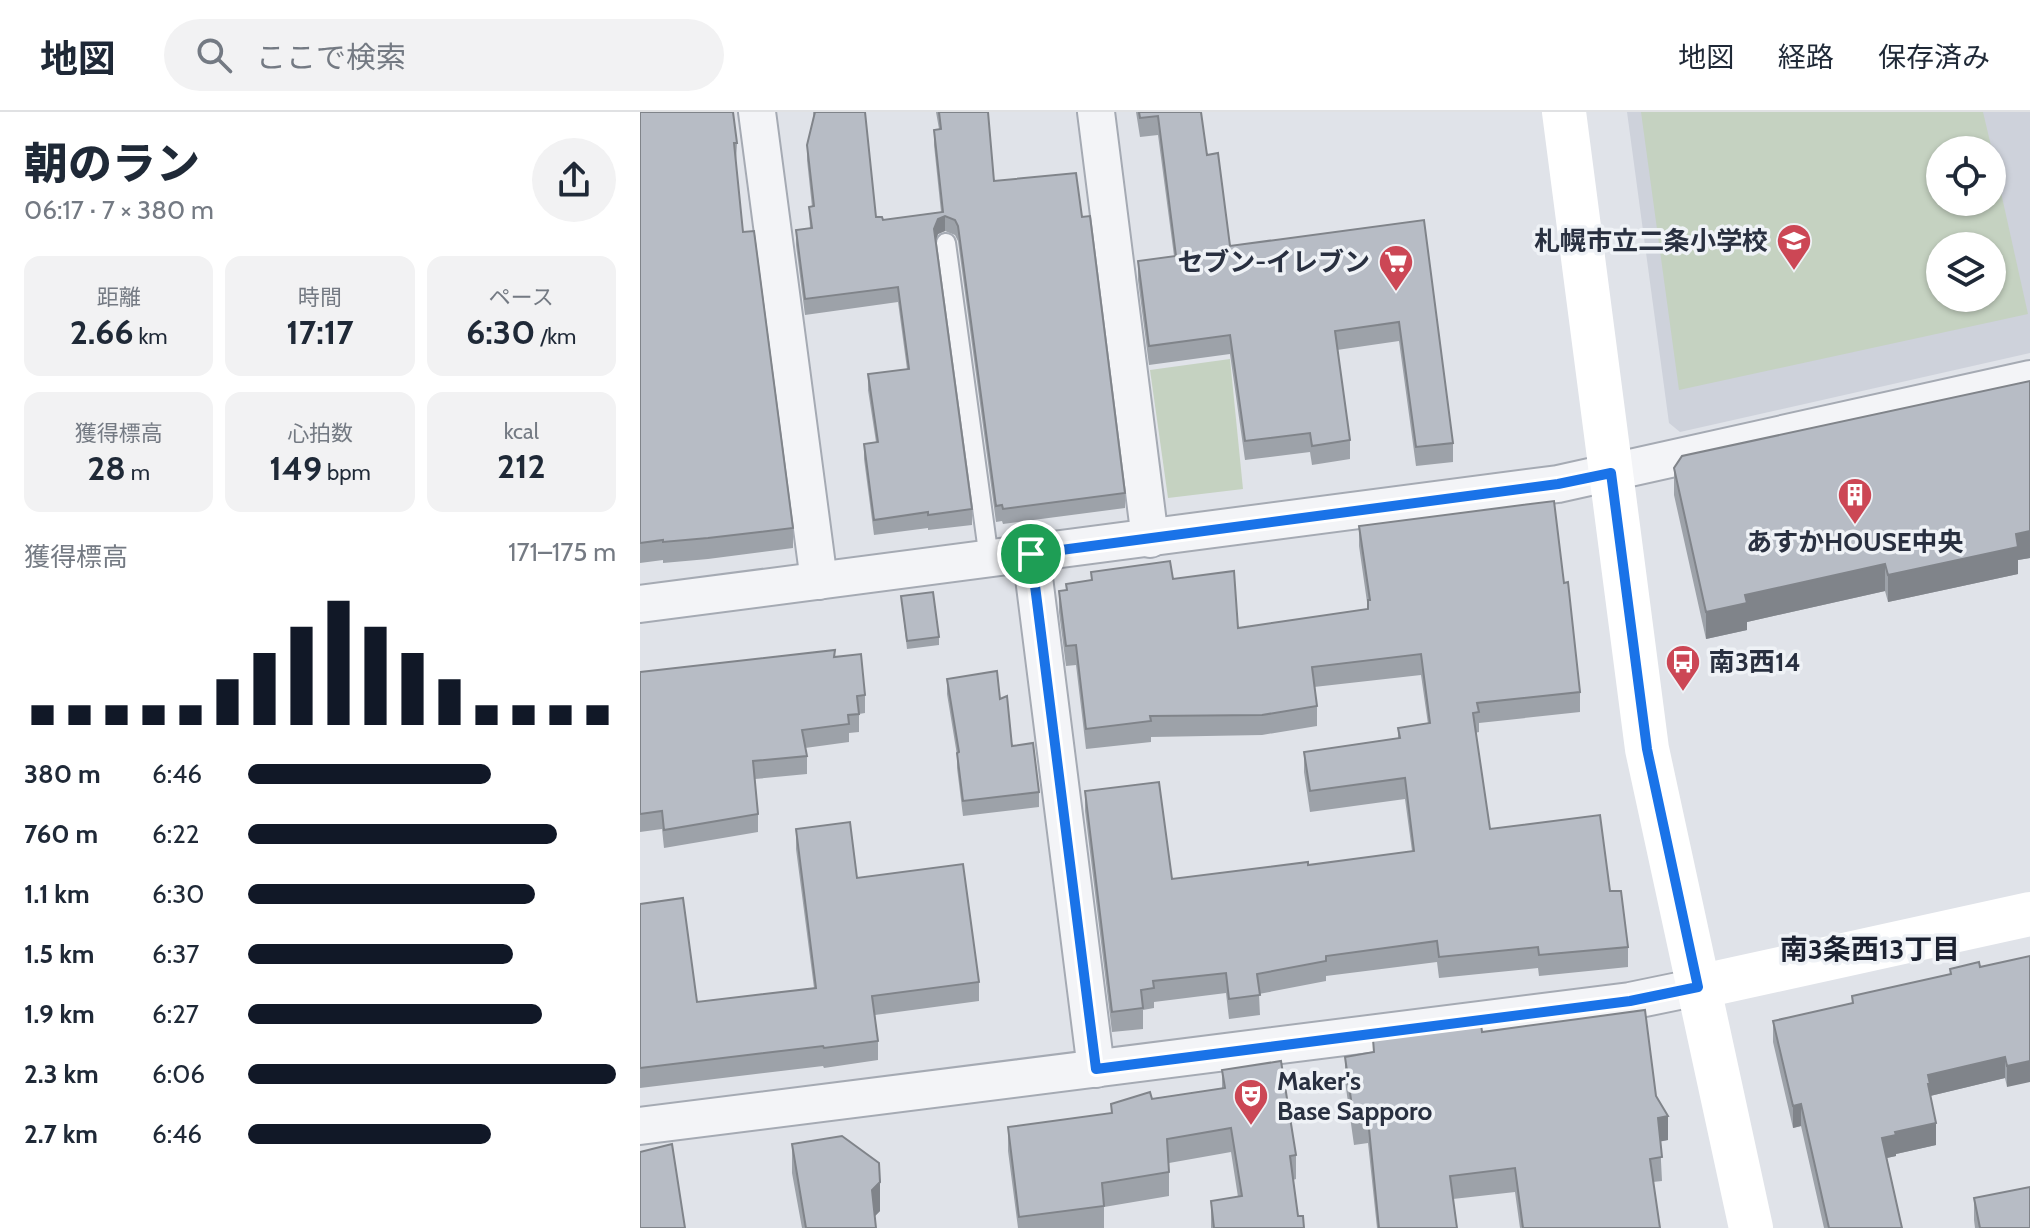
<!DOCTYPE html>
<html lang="ja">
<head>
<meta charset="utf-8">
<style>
	body { margin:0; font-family:Cabin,"Noto Sans JP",sans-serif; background:#f2f2f3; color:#1f2937; height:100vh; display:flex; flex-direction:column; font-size:30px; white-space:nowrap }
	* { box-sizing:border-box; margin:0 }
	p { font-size:26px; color:#747a83 }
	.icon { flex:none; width:44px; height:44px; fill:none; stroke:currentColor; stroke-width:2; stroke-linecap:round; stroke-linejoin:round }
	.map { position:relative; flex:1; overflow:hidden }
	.details { display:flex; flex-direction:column; background:#fff; width:640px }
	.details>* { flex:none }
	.tools { position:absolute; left:1286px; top:24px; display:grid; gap:16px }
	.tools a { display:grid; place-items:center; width:80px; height:80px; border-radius:50%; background:#fff; box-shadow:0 2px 6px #0004; font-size:40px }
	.pin { position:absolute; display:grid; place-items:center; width:68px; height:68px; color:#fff; margin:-34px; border:4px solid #fff; border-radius:50%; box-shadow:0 2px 8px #0007 }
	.round { display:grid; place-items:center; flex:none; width:84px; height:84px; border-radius:42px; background:#f2f2f3 }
	.overview { display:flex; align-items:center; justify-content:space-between; height:136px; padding:0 24px }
	h1 { font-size:44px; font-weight:800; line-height:60px }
	.figures { display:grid; grid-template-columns:repeat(3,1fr); gap:12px; height:136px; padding:8px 24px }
	.figures div { display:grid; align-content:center; border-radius:16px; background:#f2f2f3; text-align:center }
	.figures b { font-size:34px; font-weight:800 }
	.figures small { font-size:22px; font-weight:400 }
	.figures p { font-size:22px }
	.chart { height:224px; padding:16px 24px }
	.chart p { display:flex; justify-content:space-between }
	.chart svg { width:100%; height:144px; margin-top:8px; stroke:#111827; stroke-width:6 }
	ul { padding:0 24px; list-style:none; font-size:26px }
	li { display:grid; grid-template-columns:128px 96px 1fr; align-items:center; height:60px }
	li i { height:20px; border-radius:10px; background:#111827 }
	header { display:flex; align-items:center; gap:48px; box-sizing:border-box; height:112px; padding:0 40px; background:#fff; border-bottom:2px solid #e0e1e3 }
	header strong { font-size:38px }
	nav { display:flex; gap:44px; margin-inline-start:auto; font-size:28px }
	.search { width:560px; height:72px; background:#f2f2f3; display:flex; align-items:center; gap:20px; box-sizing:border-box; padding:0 28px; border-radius:44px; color:#747a83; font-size:30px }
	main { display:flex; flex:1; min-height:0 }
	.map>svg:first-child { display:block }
	.built { fill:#ced2db; fill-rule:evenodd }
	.green { fill:#c5d2c1; fill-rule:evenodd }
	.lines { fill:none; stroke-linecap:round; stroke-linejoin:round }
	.lane-casing { stroke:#a5aab3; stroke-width:22 }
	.street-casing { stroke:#a5aab3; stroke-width:40 }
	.lane { stroke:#f3f4f7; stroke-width:18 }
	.street { stroke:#f3f4f7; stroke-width:36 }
	.secondary { stroke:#fff; stroke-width:44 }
	.wall { fill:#9da2a9 }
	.shaded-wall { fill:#80848a }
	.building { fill:#b7bcc5; stroke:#80848a; stroke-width:2 }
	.route-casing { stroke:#fff; stroke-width:16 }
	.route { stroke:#1a73e8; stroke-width:10 }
	.labels { text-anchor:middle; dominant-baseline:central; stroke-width:7; stroke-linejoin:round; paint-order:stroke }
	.poi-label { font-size:26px; font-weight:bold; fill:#293040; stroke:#eff2f6; text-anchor:end }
	.neighbourhood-label { font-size:28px; font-weight:bold; fill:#1b2131; stroke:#eff2f6 }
</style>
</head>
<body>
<header>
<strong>地図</strong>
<div class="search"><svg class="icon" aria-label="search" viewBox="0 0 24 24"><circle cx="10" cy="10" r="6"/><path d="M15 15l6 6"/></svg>ここで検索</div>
<nav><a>地図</a><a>経路</a><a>保存済み</a></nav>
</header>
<main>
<section class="details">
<div class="overview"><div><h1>朝のラン</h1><p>06:17 · 7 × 380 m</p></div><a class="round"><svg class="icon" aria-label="share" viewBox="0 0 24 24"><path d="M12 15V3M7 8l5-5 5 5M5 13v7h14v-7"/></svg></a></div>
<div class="figures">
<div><p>距離</p><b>2.66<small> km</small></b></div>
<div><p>時間</p><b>17:17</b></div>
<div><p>ペース</p><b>6:30<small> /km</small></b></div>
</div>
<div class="figures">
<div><p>獲得標高</p><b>28<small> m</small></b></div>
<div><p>心拍数</p><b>149<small> bpm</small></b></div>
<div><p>kcal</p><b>212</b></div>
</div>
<div class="chart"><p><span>獲得標高</span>171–175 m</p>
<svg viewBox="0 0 160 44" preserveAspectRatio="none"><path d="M5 44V38M15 44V38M25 44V38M35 44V38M45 44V38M55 44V30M65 44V22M75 44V14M85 44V6M95 44V14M105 44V22M115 44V30M125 44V38M135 44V38M145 44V38M155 44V38"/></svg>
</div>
<ul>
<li><b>380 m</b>6:46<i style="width:66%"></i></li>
<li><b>760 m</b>6:22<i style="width:84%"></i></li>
<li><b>1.1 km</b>6:30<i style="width:78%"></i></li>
<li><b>1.5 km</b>6:37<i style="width:72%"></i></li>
<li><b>1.9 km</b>6:27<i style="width:80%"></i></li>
<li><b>2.3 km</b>6:06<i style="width:100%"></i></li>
<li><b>2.7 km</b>6:46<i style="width:66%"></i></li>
</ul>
</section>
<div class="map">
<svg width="1390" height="1116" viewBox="0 0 1390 1116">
	<rect width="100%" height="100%" fill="#e0e3e9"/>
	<path class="built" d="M987,0h403v241l-350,79 -11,-9zM1300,38h52v52h-52zM1300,134h52v52h-52z"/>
	<g class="green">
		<path d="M1001,0h342l9,38h-52v52h52v-50l36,162 -349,76zM1300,134h52v52h-52z"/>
		<polygon points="590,247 603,377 528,386 510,258"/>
	</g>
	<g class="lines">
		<defs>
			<polyline id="lane" points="306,131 349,447"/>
			<g id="street">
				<polyline points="117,0 179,469"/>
				<polyline points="456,0 510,427"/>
				<polyline points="391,442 456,957"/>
				<polyline points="0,492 918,372 1390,267"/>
				<polyline points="0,1014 990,889 1058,875"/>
			</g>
		</defs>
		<use href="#lane" class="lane-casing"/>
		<use href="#street" class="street-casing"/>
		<use href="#lane" class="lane"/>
		<use href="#street" class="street"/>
		<g class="secondary">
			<polyline points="924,0 1007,637 1111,1116"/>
			<polyline points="1058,875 1390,802"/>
		</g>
	</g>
	<g class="wall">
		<polygon points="0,0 97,31 96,51 103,120 153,416 153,436 68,447 23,451 23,448 0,451"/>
		<polygon points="173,0 225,0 236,105 243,108 301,100 294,33 294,18 299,17 296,0 348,0 354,69 442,105 485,381 485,396 363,412 362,409 356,410 318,129 315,123 305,119 298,122 296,129 332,397 332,413 288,418 288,416 234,423 224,347 224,332 236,330 228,278 228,262 267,257 258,190 165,203 156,133 156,118 170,116 169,95 172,95 167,48 167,33 174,7"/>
		<polygon points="496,0 561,0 567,43 590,134 784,108 813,331 813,350 776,354 759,229 697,238 710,328 710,347 672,353 670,340 605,348 590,242 509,253 498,168 498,149 534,144 518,23 500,25"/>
		<polygon points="1390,269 1390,446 1378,448 1378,462 1248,490 1245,479 1107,510 1107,518 1066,527 1034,383 1034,356"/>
		<polygon points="719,414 924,471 940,580 940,600 839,611 839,620 835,621 850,717 970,779 988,835 988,855 899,864 898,856 799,866 797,850 686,864 686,869 619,882 620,903 589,907 586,881 514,890 514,896 503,898 503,917 472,920 445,699 445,679 532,767 668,753 772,739 765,687 670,700 664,660 664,640 758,626 758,616 788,612 781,563 674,575 677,594 677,614 622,623 511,625 511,630 446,637 436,553 426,554 419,500 419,479 426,478 426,472 451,468 451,460 533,467 598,516 728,497 719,434"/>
		<polygon points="261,484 299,525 299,533 267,537"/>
		<polygon points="195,545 225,583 225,601 219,602 219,620 209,621 209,630 165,636 167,644 167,662 115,667 118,702 118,720 24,736 22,717 0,720 0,560"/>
		<polygon points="307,567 360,587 372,634 399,680 399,695 323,704 317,656 317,643 307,582"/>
		<polygon points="156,717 217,766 339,870 339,889 235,903 238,929 238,948 184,956 183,954 0,976 0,792 57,890 174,876 156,737"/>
		<polygon points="1390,844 1367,975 1365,966 1290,984 1296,1033 1256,1042 1256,1044 1247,1046 1262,1116 1184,1116 1161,1014 1153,1016 1133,930 1133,909 1212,891 1212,884 1310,862 1310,857 1340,855"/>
		<polygon points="842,920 1016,984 1028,1028 1020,1029 1022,1069 1013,1070 1020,1116 880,1116 875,1080 813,1087 817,1116 737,1116 728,1031 714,1033 705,969 705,945 733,940 733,927"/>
		<polygon points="582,958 656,1043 656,1067 653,1068 658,1104 664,1116 571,1116 571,1089 598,1085 591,1040 529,1051 529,1084 464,1095 464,1116 378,1116 368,1039 368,1015 471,1001 471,992 582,977"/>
		<polygon points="152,1032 240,1099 235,1104 236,1116 162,1116 152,1061"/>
		<polygon points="1334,1086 1390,1116 1335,1116 1334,1108"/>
	</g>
	<g class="shaded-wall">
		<polygon points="305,104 305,119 298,122 294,133 294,117 298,107"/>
		<polygon points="1390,419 1390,446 1378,448 1378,462 1248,490 1248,463 1376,422"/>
		<polygon points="1245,452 1245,479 1107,510 1107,518 1066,527 1066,500 1105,483"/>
		<polygon points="1365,945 1365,966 1290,984 1288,994 1288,963"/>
		<polygon points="1390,949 1390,970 1367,975 1367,954"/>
		<polygon points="1161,992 1161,1014 1153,1016 1153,994"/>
		<polygon points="1028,1004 1028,1028 1018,1030 1018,1006"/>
		<polygon points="1296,1011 1296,1033 1256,1042 1256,1044 1242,1047 1242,1026 1255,1020"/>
		<polygon points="240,1070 240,1099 232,1107 232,1078"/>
	</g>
	<g class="building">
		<polygon points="0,0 93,0 97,31 94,31 103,120 114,119 153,416 68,426 23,430 23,428 0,431"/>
		<polygon points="175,0 225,0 236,105 242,105 243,108 303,100 294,18 301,17 299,0 348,0 354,69 436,61 442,105 450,104 485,381 363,397 362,393 356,394 318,114 315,108 305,104 298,107 294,117 332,397 288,403 288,400 234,408 224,332 238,330 228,262 269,257 258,175 165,187 156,118 172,116 169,95 174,94 167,33"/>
		<polygon points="499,0 561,0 567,43 578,41 590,134 784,108 813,331 776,335 759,210 695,219 710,328 672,334 670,321 605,329 590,223 509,234 498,149 536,144 518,4 500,6"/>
		<polygon points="1390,269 1390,419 1376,422 1378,435 1248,463 1245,452 1105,483 1107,491 1066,500 1034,356 1042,344"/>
		<polygon points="914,389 924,471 928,470 940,580 837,591 839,600 833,601 850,717 960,703 970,779 981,779 988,835 899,843 898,835 799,845 797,829 686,844 686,849 617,862 620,883 589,887 586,861 513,869 514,876 501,878 503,896 472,900 445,679 519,670 532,767 668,750 668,753 774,739 765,666 670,679 664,640 760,626 758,616 790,611 781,542 672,555 677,594 622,603 510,604 511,609 446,617 436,533 426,534 419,479 427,478 426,472 452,468 451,460 530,449 533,467 594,459 598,516 728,497 728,488 730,488 719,414"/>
		<polygon points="293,480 299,525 267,529 261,484"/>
		<polygon points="195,538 194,545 221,542 225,583 217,584 219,602 208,603 209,612 162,618 167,644 113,649 118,702 24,718 22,699 0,702 0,560"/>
		<polygon points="357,559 360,587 367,584 372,634 393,631 399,680 323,689 317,641 319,640 307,567"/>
		<polygon points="210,710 217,766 323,752 339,870 232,884 238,929 184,936 183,934 0,956 0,792 43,786 57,890 176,876 156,717"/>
		<polygon points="1390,844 1390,949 1367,954 1365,945 1288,963 1290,972 1288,972 1296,1011 1255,1020 1256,1023 1242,1026 1262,1116 1189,1116 1161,992 1153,994 1133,909 1213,891 1212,884 1311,862 1310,857 1339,850 1340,855"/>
		<polygon points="1005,898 1016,984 1028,1004 1018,1006 1022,1045 1010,1047 1020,1116 883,1116 875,1056 810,1064 817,1116 739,1116 728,1007 714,1009 705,945 734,940 733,927 841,912 842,920"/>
		<polygon points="641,949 656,1043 650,1044 658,1104 663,1104 664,1116 574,1116 571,1089 602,1084 591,1016 527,1027 529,1060 462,1071 464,1094 379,1105 368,1015 472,1001 471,992 510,980 512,987 585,976 582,958"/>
		<polygon points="202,1024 239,1051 240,1070 232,1078 236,1116 166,1116 152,1032"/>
		<polygon points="32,1032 45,1116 0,1116 0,1040"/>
		<polygon points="1390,1075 1390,1116 1340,1116 1334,1086"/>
	</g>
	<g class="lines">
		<defs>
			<polygon id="route" points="971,361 1007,637 1058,875 990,889 456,957 391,442 918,372"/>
		</defs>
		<use href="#route" class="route-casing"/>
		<use href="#route" class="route"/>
	</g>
	<defs>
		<symbol id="school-pin" viewBox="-11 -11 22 30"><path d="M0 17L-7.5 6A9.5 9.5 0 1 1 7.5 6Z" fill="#cc4755" stroke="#eff2f6"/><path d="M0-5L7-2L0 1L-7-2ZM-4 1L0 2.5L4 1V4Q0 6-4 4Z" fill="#fff"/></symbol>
		<symbol id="supermarket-pin" viewBox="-11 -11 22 30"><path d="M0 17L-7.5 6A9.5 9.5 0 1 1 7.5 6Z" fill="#cc4755" stroke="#eff2f6"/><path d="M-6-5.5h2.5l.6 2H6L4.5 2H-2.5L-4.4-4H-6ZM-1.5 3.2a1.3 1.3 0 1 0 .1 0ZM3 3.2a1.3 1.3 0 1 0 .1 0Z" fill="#fff"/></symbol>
		<symbol id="building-pin" viewBox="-11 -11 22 30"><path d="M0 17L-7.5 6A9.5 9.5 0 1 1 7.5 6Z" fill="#cc4755" stroke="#eff2f6"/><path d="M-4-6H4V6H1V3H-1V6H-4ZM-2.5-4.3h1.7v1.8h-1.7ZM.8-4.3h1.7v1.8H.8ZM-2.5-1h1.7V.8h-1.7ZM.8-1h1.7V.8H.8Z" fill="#fff"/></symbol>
		<symbol id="bus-pin" viewBox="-11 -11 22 30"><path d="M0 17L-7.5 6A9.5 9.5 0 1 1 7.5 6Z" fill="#cc4755" stroke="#eff2f6"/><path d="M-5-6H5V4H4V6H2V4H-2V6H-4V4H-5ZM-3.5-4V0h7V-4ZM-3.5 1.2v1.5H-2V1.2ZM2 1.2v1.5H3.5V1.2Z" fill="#fff"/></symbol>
		<symbol id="theatre-pin" viewBox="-11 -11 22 30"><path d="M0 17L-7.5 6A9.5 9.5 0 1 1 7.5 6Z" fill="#cc4755" stroke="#eff2f6"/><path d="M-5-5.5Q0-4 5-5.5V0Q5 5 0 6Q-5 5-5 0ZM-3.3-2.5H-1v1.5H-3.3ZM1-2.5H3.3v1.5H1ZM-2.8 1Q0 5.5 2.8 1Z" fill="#fff"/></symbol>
	</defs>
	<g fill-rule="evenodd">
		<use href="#school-pin" x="1134" y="109" width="40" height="54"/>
		<use href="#supermarket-pin" x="736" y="130" width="40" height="54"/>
		<use href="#building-pin" x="1195" y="363" width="40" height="54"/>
		<use href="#bus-pin" x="1023" y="530" width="40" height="54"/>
		<use href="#theatre-pin" x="591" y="964" width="40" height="54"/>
	</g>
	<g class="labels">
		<g class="poi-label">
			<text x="1128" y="129">札幌市立二条小学校</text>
			<text x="730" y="150">セブン-イレブン</text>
			<text x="1215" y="430" text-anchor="middle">あすかHOUSE中央</text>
			<text x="1069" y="550" text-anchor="start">南3西14</text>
			<text x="637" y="969" text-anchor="start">Maker's<tspan x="637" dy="30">Base Sapporo</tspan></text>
		</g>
		<g class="neighbourhood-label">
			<text x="1230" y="837">南3条西13丁目</text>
		</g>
	</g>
</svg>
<div class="tools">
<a><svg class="icon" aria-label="locate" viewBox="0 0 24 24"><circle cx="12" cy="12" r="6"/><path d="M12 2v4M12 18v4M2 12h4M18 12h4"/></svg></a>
<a><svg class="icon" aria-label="layers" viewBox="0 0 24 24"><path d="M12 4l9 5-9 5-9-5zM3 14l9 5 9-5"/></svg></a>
</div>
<div class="pin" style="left:391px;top:442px;background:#1e9e55"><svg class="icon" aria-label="arrive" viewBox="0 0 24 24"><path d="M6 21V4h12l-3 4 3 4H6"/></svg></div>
</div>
</main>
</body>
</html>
